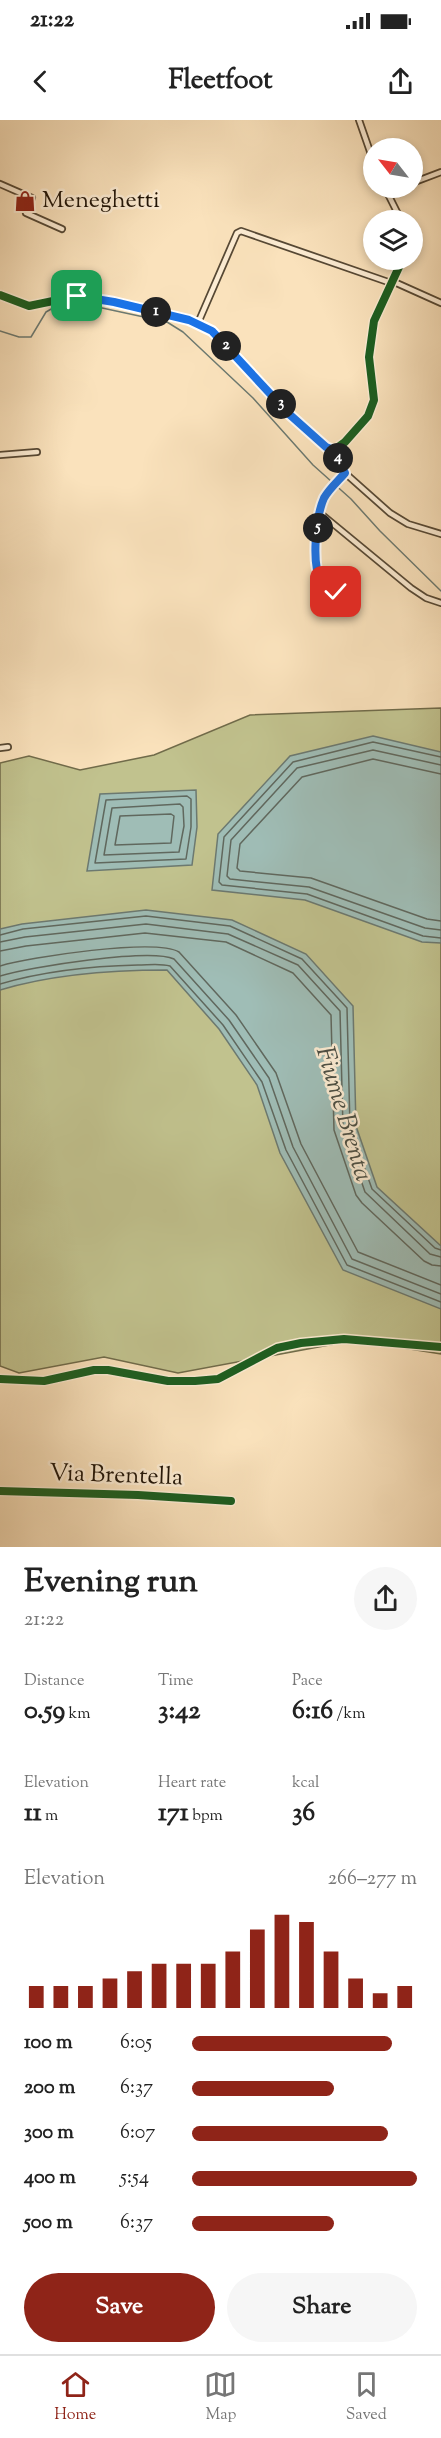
<!DOCTYPE html>
<html lang="en">
<head>
<meta charset="utf-8">
<style>
	body { margin:0; font-family:"Sorts Mill Goudy",serif; background:#f6f6f6; color:#222; height:100vh; display:flex; flex-direction:column; font-size:22px; white-space:nowrap }
	* { box-sizing:border-box; margin:0 }
	p { font-size:20px; color:#767676 }
	.icon { flex:none; width:33px; height:33px; fill:none; stroke:currentColor; stroke-width:2; stroke-linecap:round; stroke-linejoin:round }
	.map { position:relative; height:1427px; overflow:hidden }
	.details { display:flex; flex-direction:column; background:#fff; flex:1 }
	.details>* { flex:none }
	.needle { width:39px; rotate:301deg }
	.tools { position:absolute; left:363px; top:18px; display:grid; gap:12px }
	.tools a { display:grid; place-items:center; width:60px; height:60px; border-radius:50%; background:#fff; box-shadow:0 3px 9px #0003; font-size:30px }
	.pin { position:absolute; display:grid; place-items:center; width:51px; height:51px; color:#fff; margin:-26px; border-radius:12px; box-shadow:0 3px 9px #0006 }
	.km { position:absolute; width:30px; height:30px; margin:-15px; border-radius:50%; background:#222; color:#fff; font-size:16px; line-height:30px; text-align:center }
	.round { display:grid; place-items:center; flex:none; width:63px; height:63px; border-radius:32px; background:#f6f6f6 }
	.summary { display:flex; align-items:center; justify-content:space-between; height:102px; padding:0 24px }
	h1 { font-size:33px; font-weight:700; line-height:45px }
	.figures { display:grid; grid-template-columns:repeat(3,1fr); gap:9px; height:102px; padding:6px 24px }
	.figures div { display:grid; align-content:center }
	.figures b { font-size:26px; font-weight:700 }
	.figures small { font-size:16px; font-weight:400 }
	.figures p { font-size:16px }
	.chart { height:168px; padding:12px 24px }
	.chart p { display:flex; justify-content:space-between }
	.chart svg { width:100%; height:108px; margin-top:6px; stroke:#8f2418; stroke-width:6 }
	.primary-button { display:flex; gap:12px; margin-top:auto; padding:12px 24px }
	.primary-button a { flex:1; height:69px; border-radius:36px; background:#8f2418; color:#fff; font-size:24px; font-weight:700; line-height:69px; text-align:center }
	.primary-button a+a { background:#f6f6f6; color:#222 }
	ul { padding:0 24px; list-style:none; font-size:20px }
	li { display:grid; grid-template-columns:96px 72px 1fr; align-items:center; height:45px }
	li i { height:15px; border-radius:8px; background:#8f2418 }
	.status { display:flex; justify-content:space-between; align-items:center; height:42px; padding:0 30px; background:#fff; direction:ltr }
	.status svg { height:16px; fill:currentColor }
	header { display:flex; justify-content:space-between; align-items:center; height:78px; padding:0 24px; background:#fff; font-size:27px; font-weight:700 }
	.tab-bar { display:flex; justify-content:space-around; align-items:center; height:84px; border-top:2px solid #e0e0e0; background:#fff; font-size:16px; color:#767676 }
	.tab-bar a { display:grid; justify-items:center; gap:3px }
	.tab-bar .on { color:#8f2418 }
	.map>svg:first-child { display:block }
	.green { fill:#c1c28e; stroke:#706b4a; stroke-width:1.5 }
	.water { fill:#9fbdb6; stroke:#6c7970; stroke-width:1.5 }
	.lines { fill:none; stroke-linecap:round; stroke-linejoin:round }
	.shore { stroke:#60685e; stroke-width:1.5 }
	.stream { stroke:#6c7970; stroke-width:1.5 }
	.minor-casing { stroke:#564834; stroke-width:8 }
	.minor { stroke:#fcecd3; stroke-width:4.5 }
	.cycleway-casing { stroke:#fcecd3; stroke-width:11 }
	.cycleway { stroke:#1b5e20; stroke-width:8 }
	.route-casing { stroke:#fff; stroke-width:12 }
	.route { stroke:#1a73e8; stroke-width:8 }
	.labels { text-anchor:middle; dominant-baseline:central; stroke-width:5; stroke-linejoin:round; paint-order:stroke }
	.poi-label { font-size:24px; fill:#201407; stroke:#fcecd3; text-anchor:start }
	.street-label { font-size:24px; fill:#201407; stroke:#fcecd3 }
	.water-label { font-size:26px; font-style:italic; fill:#4c4f44; stroke:#fcecd3 }
</style>
</head>
<body>
<div class="status"><b>21:22</b><svg viewBox="0 0 49 12"><path d="M0 12V9h3v3zM5 12V6h3v6zM10 12V3h3v9zM15 12V0h3v12zM26 1h20v11H26zM47 4h2v5h-2z"/></svg></div>
<header><svg class="icon" aria-label="back" viewBox="0 0 24 24"><path d="M15 5l-7 7 7 7"/></svg>Fleetfoot<svg class="icon" aria-label="share" viewBox="0 0 24 24"><path d="M12 15V3M7 8l5-5 5 5M5 13v7h14v-7"/></svg></header>
<div class="map">
<svg width="441" height="1427" viewBox="0 0 441 1427">
	<rect width="100%" height="100%" fill="#fae2bc"/>
	<filter id="stains"><feTurbulence type="fractalNoise" baseFrequency=".00333" numOctaves="4"/><feColorMatrix values="0 0 0 0 .2 0 0 0 0 .09 0 0 0 0 .02 0 0 0 .5 -.17"/></filter>
	<radialGradient id="worn" r=".72"><stop offset=".6" stop-color="#630" stop-opacity="0"/><stop offset="1" stop-color="#630" stop-opacity=".3"/></radialGradient>
	<polygon class="green" points="441,588 441,1234 385,1225 340,1223 178,1253 104,1237 19,1253 0,1246 0,643 29,636 80,650 154,635 250,595"/>
	<g class="water">
		<polygon points="373,616 441,632 441,823 422,822 305,780 212,770 218,714 290,636"/>
		<polygon points="196,670 197,707 192,745 87,751 100,674"/>
		<path d="M146,790l86,10 74,34 47,52 3,120 21,61 64,59v63l-98,-39 -63,-117 -23,-68 -38,-56 -52,-59c-56,0 -114,4 -167,20v-61l22,-5z"/>
	</g>
	<g class="lines">
		<g class="shore">
			<polyline points="441,637 373,622 293,642 224,717 219,762 222,765 307,774 423,816 441,818"/>
			<polyline points="441,645 373,630 297,648 231,720 227,756 230,759 309,767 425,808 441,810"/>
			<polyline points="441,654 373,639 302,657 240,724 237,748 240,751 311,758 427,799 441,801"/>
			<polygon points="187,676 191,679 191,707 186,739 95,743 106,680"/>
			<polygon points="180,684 183,687 184,706 179,732 104,735 112,688"/>
			<polygon points="171,694 174,696 171,723 115,725 120,696"/>
			<polyline points="0,815 23,809 146,796 230,806 302,839 347,888 350,1007 372,1069 435,1128 441,1130"/>
			<polyline points="0,822 25,817 146,804 228,814 298,845 340,891 343,1008 365,1072 430,1134 441,1137"/>
			<polyline points="0,831 26,826 145,813 226,822 293,853 331,895 334,1010 356,1075 362,1083 424,1141 432,1145 441,1146"/>
			<path d="M0,846c30,-9 155,-28 179,-14l57,63 40,58 25,71 57,108 83,33"/>
			<path d="M0,856c29,-9 150,-28 174,-17l55,61 40,58 24,69 59,112 89,35"/>
			<path d="M0,864c44,-13 92,-18 138,-19 10,0 22,-2 32,1l53,59 39,57 24,68 61,115 94,37"/>
		</g>
		<polyline class="stream" points="0,211 19,217 31,217 46,192 53,188 79,183 167,202 183,212 253,278 313,345 351,379 380,411 441,471"/>
		<defs>
			<g id="minor">
				<polyline points="359,0 374,43"/>
				<polyline points="412,63 441,52"/>
				<polyline points="0,64 32,78 26,93 62,109"/>
				<polyline points="385,68 401,100"/>
				<polyline points="388,73 401,68"/>
				<polyline points="392,161 441,183"/>
				<polyline points="0,175 29,186 77,176 93,178 198,203 212,211 289,294 326,327 334,330 345,322 368,296 374,280 369,237 374,201 399,147 400,140"/>
				<polyline points="198,203 237,113 241,111 391,163"/>
				<polyline points="334,330 345,353 390,393 408,404 441,414"/>
				<polyline points="0,335 37,332"/>
				<polyline points="345,353 324,377 320,393 411,468 426,478 441,483"/>
				<path d="M320,393c-4,25 -13,67 16,79"/>
				<polyline points="0,628 8,627"/>
				<polyline points="0,1371 138,1375 231,1381"/>
			</g>
		</defs>
		<use href="#minor" class="minor-casing"/>
		<use href="#minor" class="minor"/>
		<defs>
			<g id="cycleway">
				<polyline points="0,175 29,186 77,176 93,178 198,203 212,211 289,294 326,327 334,330 345,322 368,296 374,280 369,237 374,201 399,147 400,140"/>
				<polyline points="0,1259 44,1261 94,1250 108,1250 168,1261 195,1261 218,1259 277,1228 301,1223 344,1219 441,1227"/>
				<polyline points="0,1371 138,1375 231,1381"/>
			</g>
		</defs>
		<use href="#cycleway" class="cycleway-casing"/>
		<use href="#cycleway" class="cycleway"/>
	</g>
	<g class="lines">
		<defs>
			<path id="route" d="M77,176l37,6 75,18 23,11 77,83 37,33 8,3 11,23c-7,8 -16,16 -21,25 -8,18 -13,66 -3,83 3,6 9,8 15,11"/>
		</defs>
		<use href="#route" class="route-casing"/>
		<use href="#route" class="route"/>
	</g>
	<defs>
		<symbol id="shop-bare" viewBox="-9 -9 18 18"><path d="M-5-2.5h2.3a2.7 3.5 0 0 1 5.4 0H5L5.5 6h-11ZM-1.5-2.5h3a1.5 2.3 0 0 0-3 0Z" fill="#8f2418" stroke="#fcecd3" stroke-width="2.5" paint-order="stroke"/></symbol>
	</defs>
	<g fill-rule="evenodd">
		<use href="#shop-bare" x="10" y="66" width="30" height="30"/>
	</g>
	<g class="labels">
		<g class="poi-label">
			<text x="42" y="81">Meneghetti</text>
		</g>
		<g class="street-label">
			<text transform="translate(116 1356) rotate(2)">Via Brentella</text>
		</g>
		<g class="water-label">
			<text transform="translate(343 994) rotate(73)">Fiume Brenta</text>
		</g>
	</g>
	<rect width="100%" height="100%" filter="url(#stains)"/>
	<rect width="100%" height="100%" fill="url(#worn)"/>
</svg>
<div class="tools">
<a><svg class="needle" viewBox="-14 -14 28 28"><path d="M0-13l5 13h-10z" fill="#e53935"/><path d="M0 13l5-13h-10z" fill="#767676"/></svg></a>
<a><svg class="icon" aria-label="layers" viewBox="0 0 24 24"><path d="M12 4l9 5-9 5-9-5zM3 14l9 5 9-5"/></svg></a>
</div>
<div class="pin" style="left:77px;top:176px;background:#1e9e55"><svg class="icon" aria-label="arrive" viewBox="0 0 24 24"><path d="M6 21V4h12l-3 4 3 4H6"/></svg></div>
<div class="pin" style="left:336px;top:472px;background:#d93025"><svg class="icon" aria-label="check" viewBox="0 0 24 24"><path d="M5 12l5 5 9-10"/></svg></div>
<b class="km" style="left:156px;top:192px">1</b>
<b class="km" style="left:226px;top:226px">2</b>
<b class="km" style="left:281px;top:284px">3</b>
<b class="km" style="left:338px;top:338px">4</b>
<b class="km" style="left:318px;top:408px">5</b>
</div>
<section class="details">
<div class="summary"><div><h1>Evening run</h1><p>21:22</p></div><a class="round"><svg class="icon" aria-label="share" viewBox="0 0 24 24"><path d="M12 15V3M7 8l5-5 5 5M5 13v7h14v-7"/></svg></a></div>
<div class="figures">
<div><p>Distance</p><b>0.59<small> km</small></b></div>
<div><p>Time</p><b>3:42</b></div>
<div><p>Pace</p><b>6:16<small> /km</small></b></div>
</div>
<div class="figures">
<div><p>Elevation</p><b>11<small> m</small></b></div>
<div><p>Heart rate</p><b>171<small> bpm</small></b></div>
<div><p>kcal</p><b>36</b></div>
</div>
<div class="chart"><p><span>Elevation</span>266–277 m</p>
<svg viewBox="0 0 160 44" preserveAspectRatio="none"><path d="M5 44V35M15 44V35M25 44V35M35 44V32M45 44V29M55 44V26M65 44V26M75 44V26M85 44V21M95 44V12M105 44V6M115 44V9M125 44V21M135 44V32M145 44V38M155 44V35"/></svg>
</div>
<ul>
<li><b>100 m</b>6:05<i style="width:89%"></i></li>
<li><b>200 m</b>6:37<i style="width:63%"></i></li>
<li><b>300 m</b>6:07<i style="width:87%"></i></li>
<li><b>400 m</b>5:54<i style="width:100%"></i></li>
<li><b>500 m</b>6:37<i style="width:63%"></i></li>
</ul>
<div class="primary-button"><a>Save</a><a>Share</a></div>
</section>
<nav class="tab-bar">
<a class="on"><svg class="icon" aria-label="home" viewBox="0 0 24 24"><path d="M3 11l9-7 9 7M6 9v11h12V9"/></svg>Home</a>
<a><svg class="icon" aria-label="map" viewBox="0 0 24 24"><path d="M3 6l6-2 6 2 6-2v14l-6 2-6-2-6 2zM9 4v14M15 6v14"/></svg>Map</a>
<a><svg class="icon" aria-label="saved" viewBox="0 0 24 24"><path d="M7 4h10v16l-5-4-5 4z"/></svg>Saved</a>
</nav>
</body>
</html>
